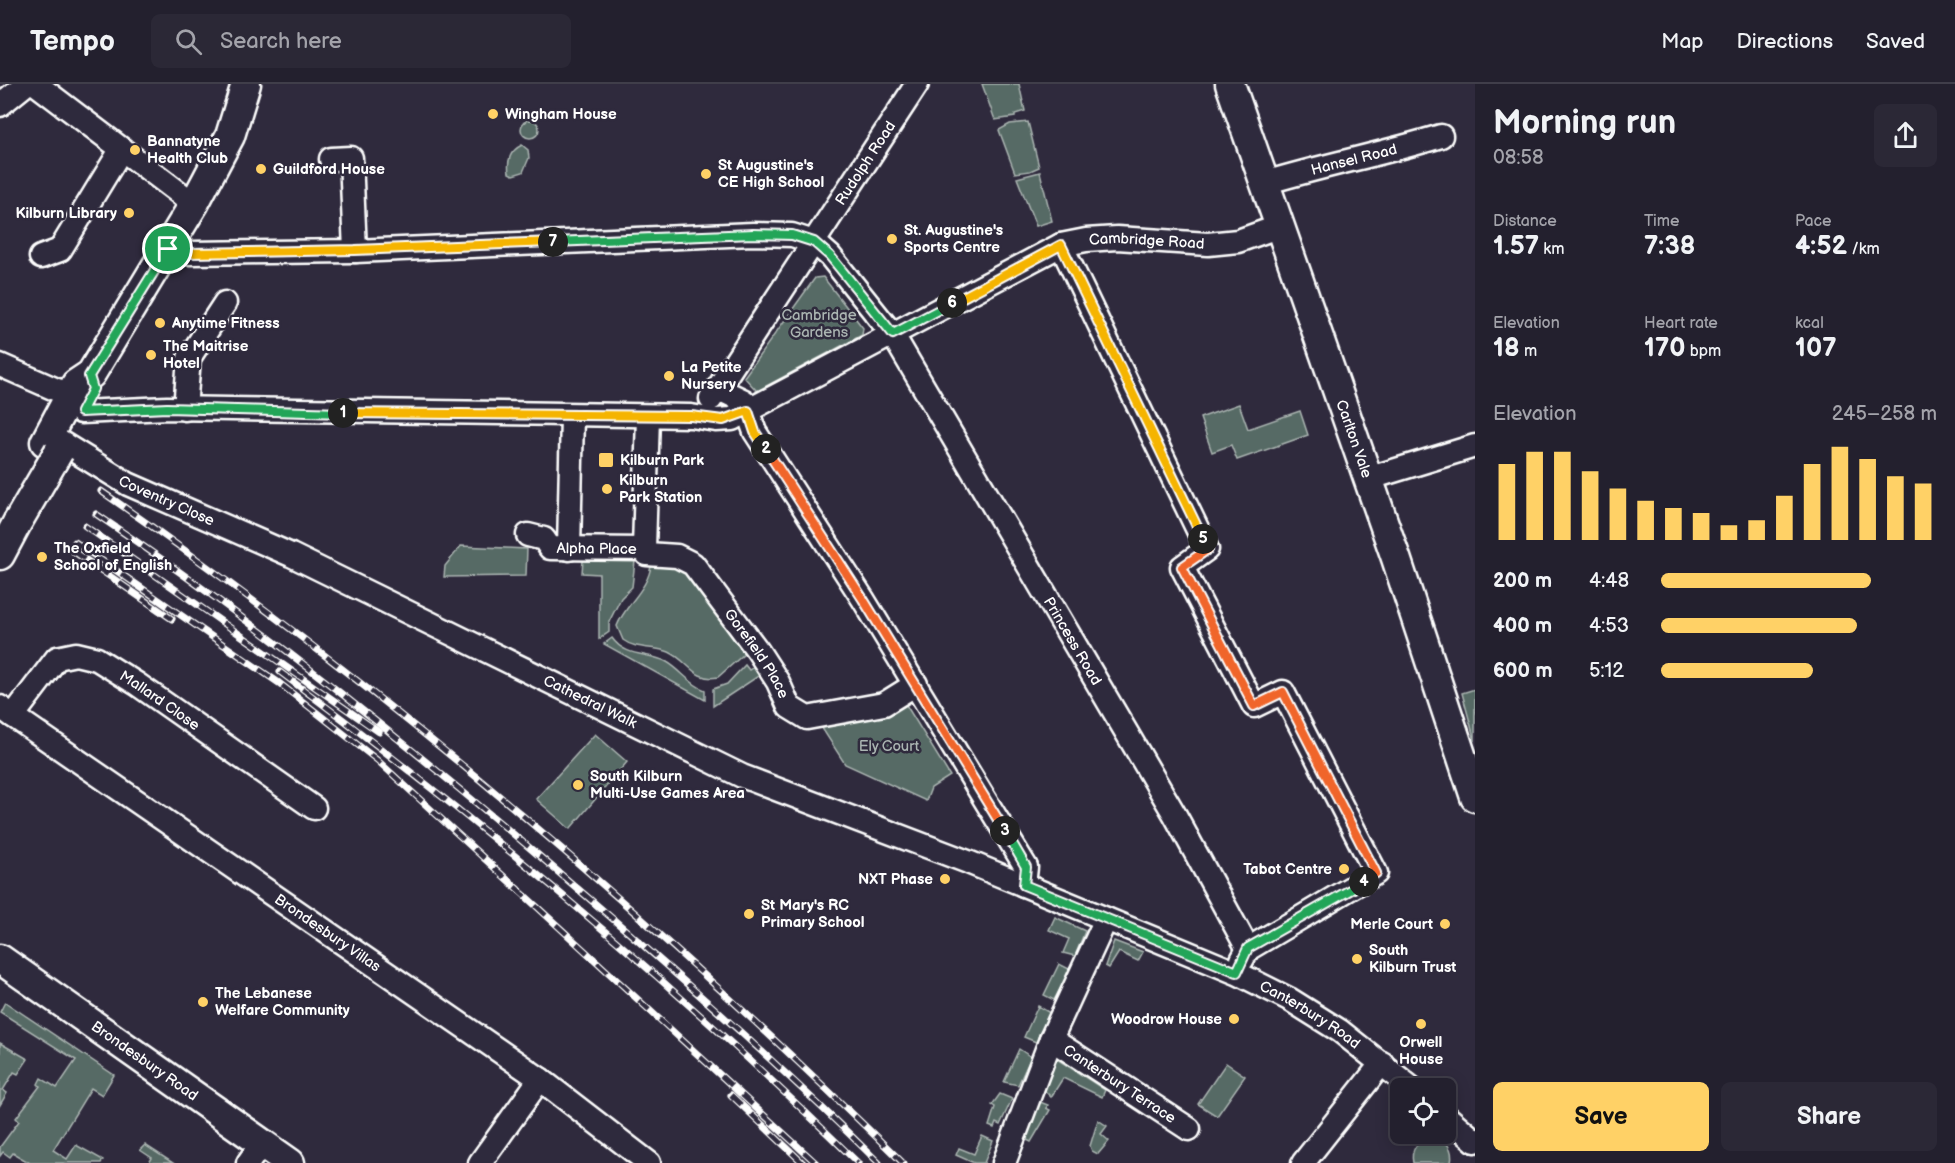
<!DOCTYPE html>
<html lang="en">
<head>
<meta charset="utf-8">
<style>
	body { margin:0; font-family:"Balsamiq Sans",sans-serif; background:#2b2836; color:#f1f3f6; height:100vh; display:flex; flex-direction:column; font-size:22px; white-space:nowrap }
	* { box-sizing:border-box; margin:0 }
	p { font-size:20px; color:#a3a3aa }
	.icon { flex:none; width:33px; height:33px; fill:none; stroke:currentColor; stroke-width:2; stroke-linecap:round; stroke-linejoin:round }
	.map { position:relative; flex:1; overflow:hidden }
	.details { display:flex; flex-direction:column; background:#23202e; width:480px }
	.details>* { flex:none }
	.tools { position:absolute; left:1390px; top:994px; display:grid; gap:12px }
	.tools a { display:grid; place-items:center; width:66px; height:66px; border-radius:9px; background:#23202e; box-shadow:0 3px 15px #0003,0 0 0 2px #403e4a; font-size:30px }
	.pin { position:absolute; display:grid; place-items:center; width:51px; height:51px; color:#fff; margin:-26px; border:3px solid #fff; border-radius:50%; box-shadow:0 2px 6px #0007 }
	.km { position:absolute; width:30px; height:30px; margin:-15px; border-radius:50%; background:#222; color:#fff; font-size:16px; line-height:30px; text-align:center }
	.round { display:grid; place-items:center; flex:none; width:63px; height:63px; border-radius:9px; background:#2b2836 }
	.summary { display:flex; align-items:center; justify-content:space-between; height:102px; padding:0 18px }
	h1 { font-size:33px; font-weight:800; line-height:45px }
	.metrics { display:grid; grid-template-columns:repeat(3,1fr); gap:9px; height:102px; padding:6px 18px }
	.metrics div { display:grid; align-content:center }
	.metrics b { font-size:26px; font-weight:800 }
	.metrics small { font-size:16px; font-weight:400 }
	.metrics p { font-size:16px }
	.chart { height:168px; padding:12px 18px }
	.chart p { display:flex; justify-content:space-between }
	.chart svg { width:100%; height:108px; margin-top:6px; stroke:#ffd166; stroke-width:6 }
	.primary-button { display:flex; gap:12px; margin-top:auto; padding:12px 18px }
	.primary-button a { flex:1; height:69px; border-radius:9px; background:#ffd166; color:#111; font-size:24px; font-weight:800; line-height:69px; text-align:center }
	.primary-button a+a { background:#2b2836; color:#f1f3f6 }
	ul { padding:0 18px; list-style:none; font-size:20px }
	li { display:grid; grid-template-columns:96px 72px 1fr; align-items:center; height:45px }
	li i { height:15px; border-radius:8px; background:#ffd166 }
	header { display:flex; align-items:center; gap:36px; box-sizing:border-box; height:84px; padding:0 30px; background:#23202e; border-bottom:2px solid #403e4a }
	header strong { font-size:28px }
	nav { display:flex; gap:33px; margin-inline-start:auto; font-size:21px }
	.search { width:420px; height:54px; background:#2b2836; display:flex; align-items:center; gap:15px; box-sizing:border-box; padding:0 21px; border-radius:9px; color:#a3a3aa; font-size:22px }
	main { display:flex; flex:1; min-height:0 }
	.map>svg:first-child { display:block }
	.green { fill:#576b65; stroke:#abb5b2; stroke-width:1.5 }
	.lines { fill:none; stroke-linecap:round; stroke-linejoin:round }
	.minor-casing { stroke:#fff; stroke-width:27 }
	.major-casing { stroke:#fff; stroke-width:33 }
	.minor { stroke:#2f2a3d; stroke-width:22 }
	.major { stroke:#2f2a3d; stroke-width:28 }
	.rail-casing { stroke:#fff; stroke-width:7 }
	.rail { stroke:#2f2a3d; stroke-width:4.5; stroke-dasharray:14; stroke-linecap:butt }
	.major-bridge-casing { stroke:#fff; stroke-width:33; stroke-linecap:butt }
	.major-bridge { stroke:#2f2a3d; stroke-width:28 }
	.split-1-casing { stroke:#fff; stroke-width:12 }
	.split-2-casing { stroke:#fff; stroke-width:12 }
	.split-3-casing { stroke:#fff; stroke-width:12 }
	.split-4-casing { stroke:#fff; stroke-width:12 }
	.split-5-casing { stroke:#fff; stroke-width:12 }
	.split-6-casing { stroke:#fff; stroke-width:12 }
	.split-7-casing { stroke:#fff; stroke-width:12 }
	.split-8-casing { stroke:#fff; stroke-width:12 }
	.split-1 { stroke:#22a559; stroke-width:8 }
	.split-2 { stroke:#f5b400; stroke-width:8 }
	.split-3 { stroke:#f0652b; stroke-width:8 }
	.split-4 { stroke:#22a559; stroke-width:8 }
	.split-5 { stroke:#f0652b; stroke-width:8 }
	.split-6 { stroke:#f5b400; stroke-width:8 }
	.split-7 { stroke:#22a559; stroke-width:8 }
	.split-8 { stroke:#f5b400; stroke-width:8 }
	.poi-dot { fill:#ffd166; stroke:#2f2a3d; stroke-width:2 }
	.labels { text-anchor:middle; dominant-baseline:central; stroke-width:5; stroke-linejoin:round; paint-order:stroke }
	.poi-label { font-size:15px; font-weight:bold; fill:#fff; stroke:#2f2a3d; text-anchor:start }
	.street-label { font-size:15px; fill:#fff; stroke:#2f2a3d }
	.park-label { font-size:15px; fill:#abb5b2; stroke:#2f2a3d }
</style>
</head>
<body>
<header>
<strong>Tempo</strong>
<div class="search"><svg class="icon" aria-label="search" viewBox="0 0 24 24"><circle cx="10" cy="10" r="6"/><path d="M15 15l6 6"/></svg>Search here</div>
<nav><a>Map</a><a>Directions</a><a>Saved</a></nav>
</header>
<main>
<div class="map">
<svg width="1475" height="1079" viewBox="0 0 1475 1079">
	<rect width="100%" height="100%" fill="#2f2a3d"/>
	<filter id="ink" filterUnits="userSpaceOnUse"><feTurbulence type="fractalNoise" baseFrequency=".0167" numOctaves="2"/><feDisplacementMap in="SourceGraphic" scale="12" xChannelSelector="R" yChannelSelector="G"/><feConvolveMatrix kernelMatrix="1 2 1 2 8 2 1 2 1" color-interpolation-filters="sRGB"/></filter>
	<g filter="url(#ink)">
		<g class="green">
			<polygon points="982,0 1019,0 1025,27 1015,30 1015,33 995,36"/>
			<circle cx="530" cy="45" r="9"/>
			<polygon points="1028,38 1039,83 1030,87 1015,89 999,46 1010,40"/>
			<path d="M522,61l6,5 1,8 -6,14 -10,3 -4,-2c-2,-13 1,-22 13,-28z"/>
			<polygon points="1040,88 1052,137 1036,142 1017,94"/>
			<polygon points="823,193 863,244 862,251 757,307 744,293 815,194"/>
			<polygon points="1239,320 1248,345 1300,327 1308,351 1237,376 1231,361 1212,368 1200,334"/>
			<polygon points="461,462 527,465 526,492 444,493 445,482"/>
			<polygon points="583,476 635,477 632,503 621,514 609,538 609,548 599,555 599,490 582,489"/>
			<path d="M651,481l24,2 19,10 50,77 -26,23c-24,5 -30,-17 -49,-25 -16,-6 -33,-2 -46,-12l-6,-14c8,-21 32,-38 34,-61z"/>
			<path d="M612,554c14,20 36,14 55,24 14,8 22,22 38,28v10l-101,-56z"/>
			<polygon points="761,578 766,587 713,622 713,605 727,600 745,581 749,586"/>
			<polygon points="1475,605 1475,657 1462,609"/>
			<polygon points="903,616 950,692 931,704 926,717 845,680 818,638"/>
			<polygon points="595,650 627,678 570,745 536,715"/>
			<polygon points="1055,833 1085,847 1075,872 1063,869 1069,855 1049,846"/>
			<polygon points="1114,857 1143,868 1138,877 1119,868 1109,884 1105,882"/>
			<polygon points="1059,880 1069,885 1069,888 1054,916 1044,911"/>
			<polygon points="5,918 114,991 102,1011 91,1004 53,1066 67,1075 76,1061 103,1076 101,1079 30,1079 13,1069 10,1073 3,1068 0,1072 0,1063 19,1037 16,1034 40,1002 38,1000 41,994 57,1004 76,976 0,928"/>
			<polygon points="1038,922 1050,929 1036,958 1024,953"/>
			<polygon points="0,959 28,975 18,990 14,988 3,1006 7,1009 0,1021"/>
			<polygon points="1019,965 1031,973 1018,1001 1004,998"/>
			<polygon points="1057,975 1105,1006 1102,1013 1063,994 1051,1013 1042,1004"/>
			<polygon points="1226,979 1245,992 1217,1032 1198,1020"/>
			<polygon points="1000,1010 1012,1015 1000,1041 996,1039 994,1044 989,1042 995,1023 992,1021"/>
			<polygon points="1040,1018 1048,1021 1046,1024 1050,1026 1031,1058 1025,1055 1035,1020"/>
			<polygon points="1098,1036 1107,1042 1101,1050 1109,1057 1098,1070 1092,1067 1090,1062"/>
			<polygon points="982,1052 993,1057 984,1079 974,1079 956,1071 959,1064 974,1070"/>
			<path d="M1432,1053c14,2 22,11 19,26h-38c-3,-14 5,-23 19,-26z"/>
			<polygon points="145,1061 173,1079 149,1079 152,1074 140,1066"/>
		</g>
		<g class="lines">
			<defs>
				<g id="minor">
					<polyline points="36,0 194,120"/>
					<polyline points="0,21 26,0"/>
					<polyline points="331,75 351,74 355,167"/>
					<path id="s1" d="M1265,99c59,-18 118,-29 176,-47"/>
					<polyline points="1061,161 1207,465 1182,483 1254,622 1283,608 1376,789 1248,865 1242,876"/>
					<path id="s2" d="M168,165l22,4 165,-2 398,-17 39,1 22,7 16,14 63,79 282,480 73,134"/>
					<polyline points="41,173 60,166 121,66"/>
					<polyline points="0,281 57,306 71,309"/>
					<polyline points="719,305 744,317 755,348 863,515 1026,783 1024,801"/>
					<path id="s3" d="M711,315l206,-315"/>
					<polyline points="185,325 189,274 225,219"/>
					<path id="s4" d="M81,328l86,-4 524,8 25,4 16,-1 329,-174 25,-5 31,-2 91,6 30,-3 42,-15"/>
					<path id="s5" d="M49,351l79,49 163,71 451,221 226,86 269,111 52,26 51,32 73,58"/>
					<polyline points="1367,395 1475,362"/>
					<path id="s6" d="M528,451l16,4 6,9 94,1 4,-133"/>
					<polyline points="569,465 572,332"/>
					<path id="s7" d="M644,465l3,5 30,2 16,8 65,87 20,31 11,25 18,11 77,-14 32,-20"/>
					<path id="s8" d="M0,623l540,372 109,84"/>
					<path id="s9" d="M13,632l44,-58 19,-4 21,5 40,25 177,124"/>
					<path id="s10" d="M1051,955l138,90"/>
					<polyline points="1446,1032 1475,1057"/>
					<polyline points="248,1079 262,1059"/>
					<polyline points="480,1079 540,995"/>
					<polyline points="1004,1079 1051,955 1106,835"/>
					<polyline points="1303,1079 1382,979"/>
				</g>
				<g id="major">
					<path id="s11" d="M1230,0l166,474 79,239"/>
					<polyline points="45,358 76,300 91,290 194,120 230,52 246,0"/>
					<polyline points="0,471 17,439"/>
					<path id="s12" d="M0,875l290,204"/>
				</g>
			</defs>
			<use href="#minor" class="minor-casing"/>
			<use href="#major" class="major-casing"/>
			<use href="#minor" class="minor"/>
			<use href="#major" class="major"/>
			<defs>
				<g id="rail">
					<path d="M101,407c287,199 553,428 802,672"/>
					<path d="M96,430c155,104 299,220 441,340 118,100 233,201 342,309"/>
					<polyline points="85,442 379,648"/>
					<polyline points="75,458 279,599 377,676 816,1079"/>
					<polyline points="73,467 172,535"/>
					<path d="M280,588c203,151 397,314 578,491"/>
					<polyline points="731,1011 803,1079"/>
				</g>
			</defs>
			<use href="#rail" class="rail-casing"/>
			<use href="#rail" class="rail"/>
			<defs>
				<polyline id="major-bridge" points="17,439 59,367"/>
			</defs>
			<use href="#major-bridge" class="major-bridge-casing"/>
			<use href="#major-bridge" class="major-bridge"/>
		</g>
	</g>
	<g class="lines" filter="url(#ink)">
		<defs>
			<polyline id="split-1" points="168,165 89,292 93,305 81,328 167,324 343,329"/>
			<polyline id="split-2" points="343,329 691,332 723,336 748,327 755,348 766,365"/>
			<polyline id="split-3" points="766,365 863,515 1005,747"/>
			<polyline id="split-4" points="1005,747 1026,783 1024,801 1237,888 1248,864 1364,798"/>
			<polyline id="split-5" points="1203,455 1208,465 1182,483 1254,622 1283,608 1376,789 1364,798"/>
			<polyline id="split-6" points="952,219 1061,161 1203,455"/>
			<polyline id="split-7" points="553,158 753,150 792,151 814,158 830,172 893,250 952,219"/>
			<polyline id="split-8" points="168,165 190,169 355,166 553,158"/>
		</defs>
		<use href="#split-1" class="split-1-casing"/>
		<use href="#split-2" class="split-2-casing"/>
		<use href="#split-3" class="split-3-casing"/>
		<use href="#split-4" class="split-4-casing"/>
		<use href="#split-5" class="split-5-casing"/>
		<use href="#split-6" class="split-6-casing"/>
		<use href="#split-7" class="split-7-casing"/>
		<use href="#split-8" class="split-8-casing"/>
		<use href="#split-1" class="split-1"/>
		<use href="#split-2" class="split-2"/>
		<use href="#split-3" class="split-3"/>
		<use href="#split-4" class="split-4"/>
		<use href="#split-5" class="split-5"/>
		<use href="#split-6" class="split-6"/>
		<use href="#split-7" class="split-7"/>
		<use href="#split-8" class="split-8"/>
	</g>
	<g class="poi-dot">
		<circle cx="493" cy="30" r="6"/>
		<circle cx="135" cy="66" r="6"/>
		<circle cx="261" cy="85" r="6"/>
		<circle cx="706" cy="90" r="6"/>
		<circle cx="129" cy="129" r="6"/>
		<circle cx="892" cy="155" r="6"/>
		<circle cx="160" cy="239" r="6"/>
		<circle cx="151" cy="271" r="6"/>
		<circle cx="669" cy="292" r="6"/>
		<rect x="598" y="368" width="16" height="16" rx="3"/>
		<circle cx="607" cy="405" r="6"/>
		<circle cx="42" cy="473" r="6"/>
		<circle cx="578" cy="701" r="6"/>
		<circle cx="1344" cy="785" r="6"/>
		<circle cx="945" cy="795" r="6"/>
		<circle cx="749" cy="830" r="6"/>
		<circle cx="1445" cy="840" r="6"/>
		<circle cx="1357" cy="875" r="6"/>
		<circle cx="203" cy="918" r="6"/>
		<circle cx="1234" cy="935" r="6"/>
		<circle cx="1421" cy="940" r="6"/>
	</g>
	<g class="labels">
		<g class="poi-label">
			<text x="505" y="30">Wingham House</text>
			<text x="147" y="57">Bannatyne<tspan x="147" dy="17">Health Club</tspan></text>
			<text x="718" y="81">St Augustine's<tspan x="718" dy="17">CE High School</tspan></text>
			<text x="273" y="85">Guildford House</text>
			<text x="117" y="129" text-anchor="end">Kilburn Library</text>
			<text x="904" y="146">St. Augustine's<tspan x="904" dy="17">Sports Centre</tspan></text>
			<text x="172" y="239">Anytime Fitness</text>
			<text x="163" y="262">The Maitrise<tspan x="163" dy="17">Hotel</tspan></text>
			<text x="681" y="283">La Petite<tspan x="681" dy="17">Nursery</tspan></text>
			<text x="620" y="376">Kilburn Park</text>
			<text x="619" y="396">Kilburn<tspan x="619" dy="17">Park Station</tspan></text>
			<text x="54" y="464">The Oxfield<tspan x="54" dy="17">School of English</tspan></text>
			<text x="590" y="692">South Kilburn<tspan x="590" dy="17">Multi-Use Games Area</tspan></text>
			<text x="1332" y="785" text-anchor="end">Tabot Centre</text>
			<text x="933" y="795" text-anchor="end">NXT Phase</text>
			<text x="761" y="821">St Mary's RC<tspan x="761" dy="17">Primary School</tspan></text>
			<text x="1433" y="840" text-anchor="end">Merle Court</text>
			<text x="1369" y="866">South<tspan x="1369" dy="17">Kilburn Trust</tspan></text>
			<text x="215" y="909">The Lebanese<tspan x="215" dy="17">Welfare Community</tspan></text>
			<text x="1222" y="935" text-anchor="end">Woodrow House</text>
			<text x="1421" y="958" text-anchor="middle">Orwell<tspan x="1421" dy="17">House</tspan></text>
		</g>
		<g class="street-label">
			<text stroke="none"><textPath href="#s1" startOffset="92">Hansel Road</textPath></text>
			<text stroke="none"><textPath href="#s3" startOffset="282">Rudolph Road</textPath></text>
			<text stroke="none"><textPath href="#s4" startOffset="1110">Cambridge Road</textPath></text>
			<text stroke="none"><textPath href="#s11" startOffset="376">Carlton Vale</textPath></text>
			<text stroke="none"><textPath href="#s5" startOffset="135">Coventry Close</textPath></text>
			<text stroke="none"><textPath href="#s6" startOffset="74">Alpha Place</textPath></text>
			<text stroke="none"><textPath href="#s2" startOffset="1125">Princess Road</textPath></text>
			<text stroke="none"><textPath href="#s7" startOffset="164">Gorefield Place</textPath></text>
			<text stroke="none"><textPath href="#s9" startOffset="189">Mallard Close</textPath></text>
			<text stroke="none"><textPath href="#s5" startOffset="604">Cathedral Walk</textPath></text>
			<text stroke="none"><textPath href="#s8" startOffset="398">Brondesbury Villas</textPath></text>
			<text stroke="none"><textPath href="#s5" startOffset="1390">Canterbury Road</textPath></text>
			<text stroke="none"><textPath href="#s12" startOffset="177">Brondesbury Road</textPath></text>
			<text stroke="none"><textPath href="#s10" startOffset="82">Canterbury Terrace</textPath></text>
		</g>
		<g class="park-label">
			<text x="819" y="231">Cambridge<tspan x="819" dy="17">Gardens</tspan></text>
			<text x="889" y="662">Ely Court</text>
		</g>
	</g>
</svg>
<div class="tools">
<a><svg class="icon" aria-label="locate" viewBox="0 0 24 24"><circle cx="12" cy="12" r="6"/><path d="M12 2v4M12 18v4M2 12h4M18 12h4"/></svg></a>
</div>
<div class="pin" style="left:168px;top:165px;background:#1e9e55"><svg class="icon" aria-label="arrive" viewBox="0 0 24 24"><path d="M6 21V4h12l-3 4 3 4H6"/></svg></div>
<b class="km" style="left:343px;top:329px">1</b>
<b class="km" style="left:766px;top:365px">2</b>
<b class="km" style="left:1005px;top:747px">3</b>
<b class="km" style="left:1364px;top:798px">4</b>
<b class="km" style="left:1203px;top:455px">5</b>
<b class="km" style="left:952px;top:219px">6</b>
<b class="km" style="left:553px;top:158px">7</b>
</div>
<section class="details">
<div class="summary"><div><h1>Morning run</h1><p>08:58</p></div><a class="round"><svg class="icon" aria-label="share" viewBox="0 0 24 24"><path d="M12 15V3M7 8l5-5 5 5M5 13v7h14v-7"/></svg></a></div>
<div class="metrics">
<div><p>Distance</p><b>1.57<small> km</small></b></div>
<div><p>Time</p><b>7:38</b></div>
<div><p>Pace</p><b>4:52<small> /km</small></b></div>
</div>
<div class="metrics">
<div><p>Elevation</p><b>18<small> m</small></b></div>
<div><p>Heart rate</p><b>170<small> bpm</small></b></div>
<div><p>kcal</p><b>107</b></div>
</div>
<div class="chart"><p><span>Elevation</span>245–258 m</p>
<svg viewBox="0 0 160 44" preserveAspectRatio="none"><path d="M5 44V13M15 44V8M25 44V8M35 44V16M45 44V23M55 44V28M65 44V31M75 44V33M85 44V38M95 44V36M105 44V26M115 44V13M125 44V6M135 44V11M145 44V18M155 44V21"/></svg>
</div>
<ul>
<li><b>200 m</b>4:48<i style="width:76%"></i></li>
<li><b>400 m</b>4:53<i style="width:71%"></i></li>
<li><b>600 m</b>5:12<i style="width:55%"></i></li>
</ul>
<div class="primary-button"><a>Save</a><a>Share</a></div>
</section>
</main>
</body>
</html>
